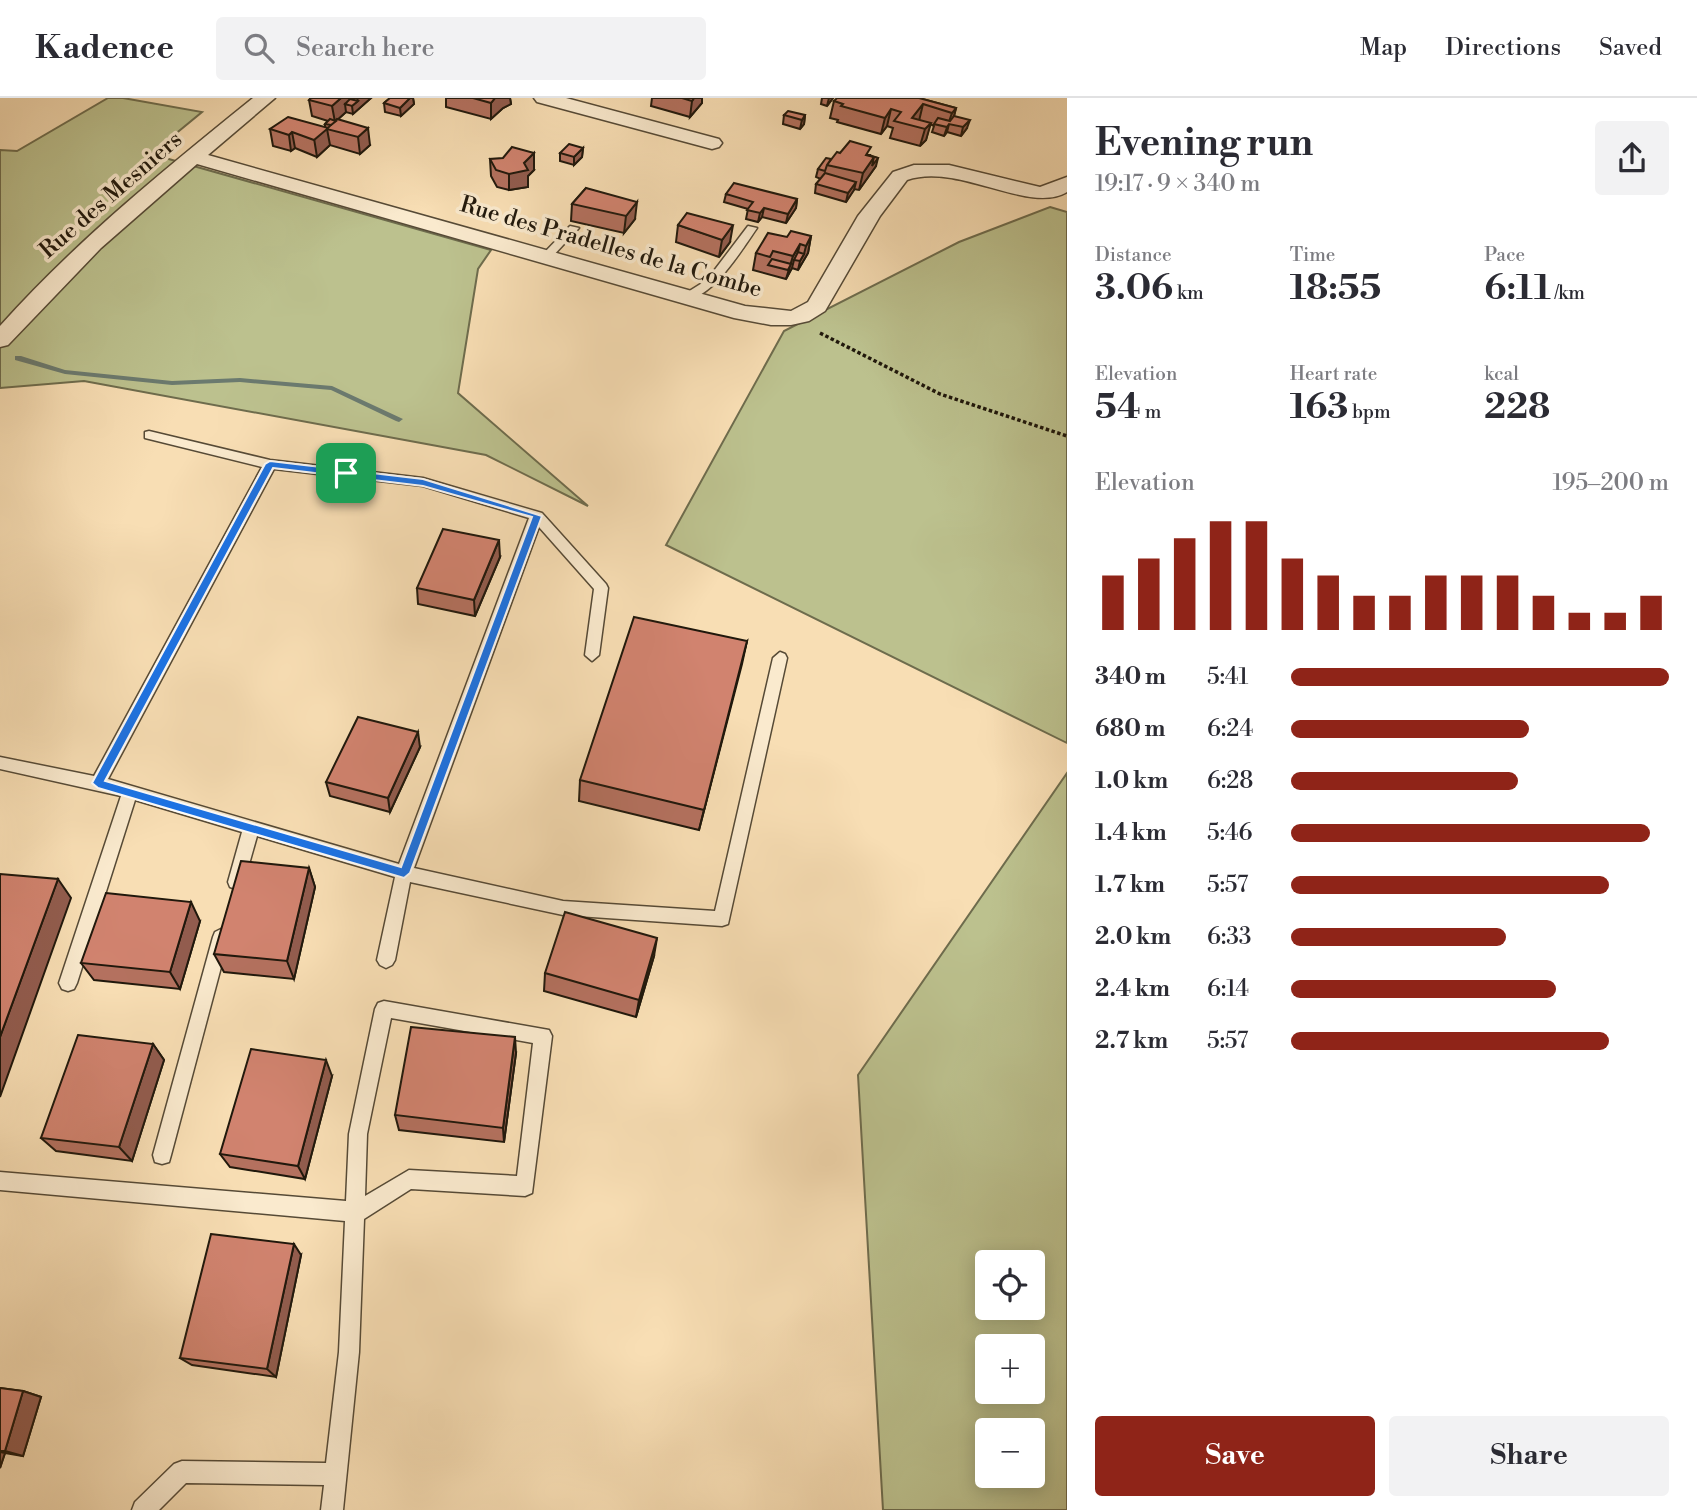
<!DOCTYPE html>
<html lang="en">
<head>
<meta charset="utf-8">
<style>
	body { margin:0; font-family:"Libre Bodoni",serif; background:#f2f2f3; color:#2b2b33; height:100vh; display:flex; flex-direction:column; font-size:26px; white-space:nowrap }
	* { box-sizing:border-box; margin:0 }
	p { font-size:23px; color:#7c7c81 }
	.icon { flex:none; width:38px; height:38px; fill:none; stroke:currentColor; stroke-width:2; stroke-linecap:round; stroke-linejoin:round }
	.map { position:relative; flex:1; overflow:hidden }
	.sheet { display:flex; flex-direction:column; background:#fff; width:630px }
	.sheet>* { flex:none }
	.fabs { position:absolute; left:975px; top:1152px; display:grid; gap:14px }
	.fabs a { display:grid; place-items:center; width:70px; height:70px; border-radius:7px; background:#fff; box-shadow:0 4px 18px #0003; font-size:35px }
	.pin { position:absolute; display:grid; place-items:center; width:60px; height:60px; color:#fff; margin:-30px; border-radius:14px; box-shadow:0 4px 10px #0006 }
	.round { display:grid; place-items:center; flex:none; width:74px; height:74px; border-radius:7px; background:#f2f2f3 }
	.summary { display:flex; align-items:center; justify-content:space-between; height:119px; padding:0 28px }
	h1 { font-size:38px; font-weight:700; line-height:52px }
	.stats { display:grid; grid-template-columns:repeat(3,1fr); gap:10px; height:119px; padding:7px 28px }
	.stats div { display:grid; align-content:center }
	.stats b { font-size:35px; font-weight:700 }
	.stats small { font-size:19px; font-weight:400 }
	.stats p { font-size:19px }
	.chart { height:196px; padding:14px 28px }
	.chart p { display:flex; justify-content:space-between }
	.chart svg { width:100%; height:126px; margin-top:7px; stroke:#8f2418; stroke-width:6 }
	.cta { display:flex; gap:14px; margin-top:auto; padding:14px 28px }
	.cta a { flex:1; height:80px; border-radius:7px; background:#8f2418; color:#fff; font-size:28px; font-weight:700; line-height:80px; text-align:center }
	.cta a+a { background:#f2f2f3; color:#2b2b33 }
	ul { padding:0 28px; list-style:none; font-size:23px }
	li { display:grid; grid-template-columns:112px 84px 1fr; align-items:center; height:52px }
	li i { height:18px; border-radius:9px; background:#8f2418 }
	header { display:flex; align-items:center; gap:42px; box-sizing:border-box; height:98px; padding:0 35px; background:#fff; border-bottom:2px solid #e1e1e2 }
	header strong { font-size:33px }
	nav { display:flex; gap:38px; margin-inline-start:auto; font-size:24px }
	.search { width:490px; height:63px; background:#f2f2f3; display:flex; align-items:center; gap:18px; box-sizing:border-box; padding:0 24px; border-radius:7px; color:#7c7c81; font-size:26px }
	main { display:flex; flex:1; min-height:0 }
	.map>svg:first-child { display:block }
	.green { fill:#bcc18e; stroke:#6e6c4d; stroke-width:2; fill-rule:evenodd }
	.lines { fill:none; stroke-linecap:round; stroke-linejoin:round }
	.stream { fill:#6b7a6f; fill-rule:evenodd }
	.lane-casing { stroke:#564a36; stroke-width:3 }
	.street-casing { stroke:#564a36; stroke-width:3 }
	.path { stroke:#20180c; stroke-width:3.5; stroke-dasharray:3.5 2.5; stroke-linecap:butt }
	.lane { fill:#faeace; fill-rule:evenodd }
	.street { fill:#faeace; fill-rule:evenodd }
	.wall { fill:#b4715f; stroke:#20180c; stroke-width:2 }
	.shaded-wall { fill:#925c4e; stroke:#20180c; stroke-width:2 }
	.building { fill:#d1836f; stroke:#20180c; stroke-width:2 }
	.route { fill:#1a73e8; stroke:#fff; stroke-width:2; fill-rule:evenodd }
	.labels { text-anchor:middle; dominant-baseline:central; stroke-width:7; stroke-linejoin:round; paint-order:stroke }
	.far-street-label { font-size:23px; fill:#20180c; stroke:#faeace }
</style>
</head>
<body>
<header>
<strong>Kadence</strong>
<div class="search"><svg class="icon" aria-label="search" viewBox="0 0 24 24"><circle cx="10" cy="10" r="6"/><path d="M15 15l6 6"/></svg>Search here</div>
<nav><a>Map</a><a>Directions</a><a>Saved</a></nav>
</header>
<main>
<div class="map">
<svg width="1067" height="1412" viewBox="0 0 1067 1412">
	<rect width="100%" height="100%" fill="#f8deb4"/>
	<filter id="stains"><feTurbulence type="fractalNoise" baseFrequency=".00286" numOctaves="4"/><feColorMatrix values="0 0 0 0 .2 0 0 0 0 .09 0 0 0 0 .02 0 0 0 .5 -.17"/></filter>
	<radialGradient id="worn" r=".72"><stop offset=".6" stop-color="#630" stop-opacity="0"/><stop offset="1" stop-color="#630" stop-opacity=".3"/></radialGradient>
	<g class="green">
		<polygon points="108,0 123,0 202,14 151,56 491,152 478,171 458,295 588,408 486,357 84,283 0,290 0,52 17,53"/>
		<polygon points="1050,109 1067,114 1067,645 666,447 784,233 959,144"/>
		<path d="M1067,675v737h-184l-25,-435zM987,1164h45v45h-45zM987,1248h45v45h-45zM987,1332h45v45h-45z"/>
	</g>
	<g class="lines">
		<polygon class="stream" points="15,258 21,258 65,272 172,283 240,280 332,288 403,321 399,324 396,323 331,292 240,284 172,287 65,276 15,262"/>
		<defs>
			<g id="lane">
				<polygon points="570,128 579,130 550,161 542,161 542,157"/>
				<path d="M748,128l9,2c-14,20 -47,75 -74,71v-4l24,-15z"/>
				<path d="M149,333l121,29 153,18 119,35 64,71 2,4 -9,67 -7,6 -7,-6 9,-66 -55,-62 -125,341 149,33 152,10 58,-253 7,-6 5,2 2,4 -59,266 -6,2 -159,-11 -153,-33 -15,78 -3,5 -6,3 -6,-3 -3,-5 18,-83 -138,-41 -13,46 -2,5 -6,2 -6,-2 -2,-5 14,-50 -107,-32 -58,183 -3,6 -6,2 -6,-2 -3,-6 62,-187 -121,-27v-12l94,19 168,-309 -117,-29v-6zM274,371l149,17 106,32 -130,346 -291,-85z"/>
				<polygon points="221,831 227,834 229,839 171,1057 169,1064 162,1066 155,1064 153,1057 213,839 215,834"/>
				<path d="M384,903l165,29 3,6 -20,157 -7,3 -114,-7 -47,30 -5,133 -16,158h-22l3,-25 -138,-2 -27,27h-27l3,-8 39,-38 8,-3 144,2 13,-111 6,-131 -345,-31v-18l346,29 3,-67 26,-125 3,-6zM391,920l142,25 -16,133 -108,-6 -44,26 2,-62z"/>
			</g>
			<g id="street">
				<path d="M253,0h22l-67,57 537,151 46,5 17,-9 50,-86 35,-44 21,-7h35l91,22 27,-10v15c-38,23 -109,-30 -160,-12l-27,36 -55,95 -16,10 -18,4h-20l-37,-7 -537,-154 -96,84 -93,97 -8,2v-21c76,-85 165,-157 253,-228z"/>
				<polygon points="534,0 566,0 719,41 722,45 719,49 712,51 537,4"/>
			</g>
		</defs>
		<use href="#lane" class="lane-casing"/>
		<use href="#street" class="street-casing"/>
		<polyline class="path" points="820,235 940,296 1067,338"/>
		<use href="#lane" class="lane"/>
		<use href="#street" class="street"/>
	</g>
	<g class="wall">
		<polygon points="311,0 371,0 353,16 346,14 338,21 370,47 360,56 330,47 317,59 295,50 291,53 273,48 270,31 325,29 325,26 328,23 312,18 309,2"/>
		<polygon points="390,0 413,0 414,6 401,18 385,14 384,5"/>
		<polygon points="446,0 510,0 511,6 503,10 491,21 446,9"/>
		<polygon points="652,0 702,0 702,5 690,19 651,8"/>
		<polygon points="822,0 833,0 827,8 821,6"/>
		<polygon points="919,0 956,10 954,18 967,30 961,38 947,34 944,38 932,34 934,28 930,26 926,42 920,48 890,40 893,30 887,28 881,36 837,24 838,22 830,20 834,3"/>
		<polygon points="784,17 805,17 804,26 800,31 783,26"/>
		<polygon points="583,50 582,59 574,67 560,63 560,55"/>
		<polygon points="840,55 869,57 876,68 859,92 854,91 846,104 815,95 816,86 821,81 816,79 818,71"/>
		<polygon points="490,61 534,72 528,78 528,89 509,92 497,89 491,78"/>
		<polygon points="586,90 635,121 624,135 571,123 572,106"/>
		<polygon points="726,96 797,101 796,110 786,125 762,119 758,124 746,121 748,111 724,104"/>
		<polygon points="678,127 730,144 719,159 676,144"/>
		<polygon points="811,138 808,155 798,172 792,170 786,181 753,172 756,155 787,139"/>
		<polygon points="500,459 475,518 418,506 417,490"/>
		<polygon points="747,543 699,732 579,703 580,682"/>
		<polygon points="420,649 390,714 330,698 326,684"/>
		<polygon points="309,770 315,789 294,881 224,874 214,856"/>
		<polygon points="200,823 180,891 94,882 81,865"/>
		<polygon points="654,858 636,919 544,893 545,875"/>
		<polygon points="153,946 164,962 132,1063 56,1053 41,1040"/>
		<polygon points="516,955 504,1044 399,1032 395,1017"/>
		<polygon points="332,978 305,1081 230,1069 220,1056"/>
		<polygon points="301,1157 276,1279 192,1267 180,1260"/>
		<polygon points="0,1290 23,1293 41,1299 23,1358 5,1355 0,1370"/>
	</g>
	<g class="shaded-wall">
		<polygon points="341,0 350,0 351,7 345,6 346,14 335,24 332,8"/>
		<polygon points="357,0 371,0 353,16 352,8 358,3"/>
		<polygon points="410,0 413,0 414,6 401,18 400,10"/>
		<polygon points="495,0 510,0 511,6 503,10 491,21 491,5"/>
		<polygon points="694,0 702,0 702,5 690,19 692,3"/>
		<polygon points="829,0 833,0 827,8"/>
		<polygon points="923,6 919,23 912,20"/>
		<polygon points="956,10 952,26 949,26 947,34 944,38 952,15"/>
		<polygon points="891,11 887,28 881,36 885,20"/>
		<polygon points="805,17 804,26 800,31 802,22"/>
		<polygon points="970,22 967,30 961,38 963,29"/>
		<polygon points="931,25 926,42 920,48 925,31"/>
		<polygon points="368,30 370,47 360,56 358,39"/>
		<polygon points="327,31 330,47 317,59 313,34"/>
		<polygon points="292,34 295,50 291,53 289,37"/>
		<polygon points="583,50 582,59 574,67 574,59"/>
		<polygon points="534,55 534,72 528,78 528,89 509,92 509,76 524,65"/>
		<polygon points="874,59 878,60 876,68 859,92 863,75"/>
		<polygon points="856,84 854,92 846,104 848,95"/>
		<polygon points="797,101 796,110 786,125 788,116"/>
		<polygon points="637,104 635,121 624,135 626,118"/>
		<polygon points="764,110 762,119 758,124 760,115"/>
		<polygon points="733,127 730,144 719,159 722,142"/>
		<polygon points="811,138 808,155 798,172 800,163 804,156 806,148"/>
		<polygon points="800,146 796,162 794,162 792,170 786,181 793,158"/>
		<polygon points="499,442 500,459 475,518 474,502"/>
		<polygon points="747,543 742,566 699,732 704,712"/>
		<polygon points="418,634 420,649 390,714 388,700"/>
		<polygon points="309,770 315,789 294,881 287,863"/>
		<polygon points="58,781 71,800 0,999 0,939"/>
		<polygon points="191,804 200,823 180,891 170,874"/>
		<polygon points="657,840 654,858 636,919 639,902"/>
		<polygon points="515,939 516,955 504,1044 503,1030"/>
		<polygon points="153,946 164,962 132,1063 119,1049"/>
		<polygon points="326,962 332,978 305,1081 298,1068"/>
		<polygon points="294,1146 301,1157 276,1279 267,1271"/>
		<polygon points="23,1293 41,1299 23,1358 5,1353"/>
		<polygon points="0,1354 5,1355 0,1370"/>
	</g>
	<g class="building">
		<polygon points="311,0 341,0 332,8 309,2"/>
		<polygon points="390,0 410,0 400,10 384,5"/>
		<polygon points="473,0 495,0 491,5"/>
		<polygon points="682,0 694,0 692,3"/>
		<polygon points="837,0 919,0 956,10 952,15 923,6 912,20 931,25 925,31 894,23 901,14 891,11 885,20 841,8 843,6 834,3"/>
		<polygon points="350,1 358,3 352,8 345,6"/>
		<polygon points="788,13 805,17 802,22 784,17"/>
		<polygon points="954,18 970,22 963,29 949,26 947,29 934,26 938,20 950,23"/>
		<polygon points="288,19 328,30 337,21 368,30 358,39 327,31 314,42 292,34 289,37 270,31"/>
		<polygon points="330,21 336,23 331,27 325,26"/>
		<polygon points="850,43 871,49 866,57 874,59 863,75 827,67 837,54 840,55"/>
		<polygon points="569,46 583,50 574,59 560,55"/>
		<polygon points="512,49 534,55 524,65 528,72 509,76 496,72 490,61 503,60"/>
		<polygon points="869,57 878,60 872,68 874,59"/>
		<polygon points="826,60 831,61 827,67 825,73 818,71"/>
		<polygon points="825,75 856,84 848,95 816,86"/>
		<polygon points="734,85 797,101 788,116 764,110 760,115 747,112 753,104 726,96"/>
		<polygon points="586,90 637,104 626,118 572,106"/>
		<polygon points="687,115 733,127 722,142 678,127"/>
		<polygon points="791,133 811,138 806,148 800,146 793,158 773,153 770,159 756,155 768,135 787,139"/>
		<polygon points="798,154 804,156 800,163 794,162"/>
		<polygon points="772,161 791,166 788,172 768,167"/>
		<polygon points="443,431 499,442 474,502 417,490"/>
		<polygon points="634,519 747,543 704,712 580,682"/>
		<polygon points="358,619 418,634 388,700 326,684"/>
		<polygon points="241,763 309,770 287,863 214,856"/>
		<polygon points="0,776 58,781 0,939"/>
		<polygon points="106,795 191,804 170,874 81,865"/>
		<polygon points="565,814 657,840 639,902 545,875"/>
		<polygon points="411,929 515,939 503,1030 395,1017"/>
		<polygon points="78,937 153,946 119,1049 41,1040"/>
		<polygon points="251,951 326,962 298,1068 220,1056"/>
		<polygon points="211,1136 294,1146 267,1271 180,1260"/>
		<polygon points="0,1290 23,1293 5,1353 0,1353"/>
	</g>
	<path class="route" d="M270,363l153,18 119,37 -132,357 -6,5 -306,-90 -6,-5 173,-319zM273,370l150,18 109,31 -131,350 -296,-86z"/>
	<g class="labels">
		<g class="far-street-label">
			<text transform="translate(111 97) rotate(-41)">Rue des Mesniers</text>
			<text transform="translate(611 149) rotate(16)">Rue des Pradelles de la Combe</text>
		</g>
	</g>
	<rect width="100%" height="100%" filter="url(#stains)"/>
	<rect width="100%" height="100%" fill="url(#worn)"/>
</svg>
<div class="fabs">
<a><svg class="icon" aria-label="locate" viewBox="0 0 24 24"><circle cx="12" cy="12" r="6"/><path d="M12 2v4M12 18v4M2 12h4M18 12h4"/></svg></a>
<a>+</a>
<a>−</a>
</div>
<div class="pin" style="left:346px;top:375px;background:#1e9e55"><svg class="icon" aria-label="arrive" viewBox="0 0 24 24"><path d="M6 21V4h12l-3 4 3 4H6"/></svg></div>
</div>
<section class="sheet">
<div class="summary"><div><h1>Evening run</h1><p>19:17 · 9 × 340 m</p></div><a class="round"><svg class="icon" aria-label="share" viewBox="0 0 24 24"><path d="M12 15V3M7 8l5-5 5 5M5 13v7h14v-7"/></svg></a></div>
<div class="stats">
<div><p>Distance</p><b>3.06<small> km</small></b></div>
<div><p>Time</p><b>18:55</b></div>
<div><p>Pace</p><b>6:11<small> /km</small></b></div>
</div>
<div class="stats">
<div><p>Elevation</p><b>54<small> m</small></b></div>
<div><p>Heart rate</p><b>163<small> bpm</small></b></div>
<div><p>kcal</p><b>228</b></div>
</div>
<div class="chart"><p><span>Elevation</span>195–200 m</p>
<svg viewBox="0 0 160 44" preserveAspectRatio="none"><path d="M5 44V25M15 44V19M25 44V12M35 44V6M45 44V6M55 44V19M65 44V25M75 44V32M85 44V32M95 44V25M105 44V25M115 44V25M125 44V32M135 44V38M145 44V38M155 44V32"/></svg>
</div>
<ul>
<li><b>340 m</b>5:41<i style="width:100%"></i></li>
<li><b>680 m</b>6:24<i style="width:63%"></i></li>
<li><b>1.0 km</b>6:28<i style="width:60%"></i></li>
<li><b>1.4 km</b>5:46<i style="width:95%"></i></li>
<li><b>1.7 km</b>5:57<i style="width:84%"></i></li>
<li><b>2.0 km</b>6:33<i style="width:57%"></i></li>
<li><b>2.4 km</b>6:14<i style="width:70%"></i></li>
<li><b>2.7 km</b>5:57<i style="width:84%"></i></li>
</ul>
<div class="cta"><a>Save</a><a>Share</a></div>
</section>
</main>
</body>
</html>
